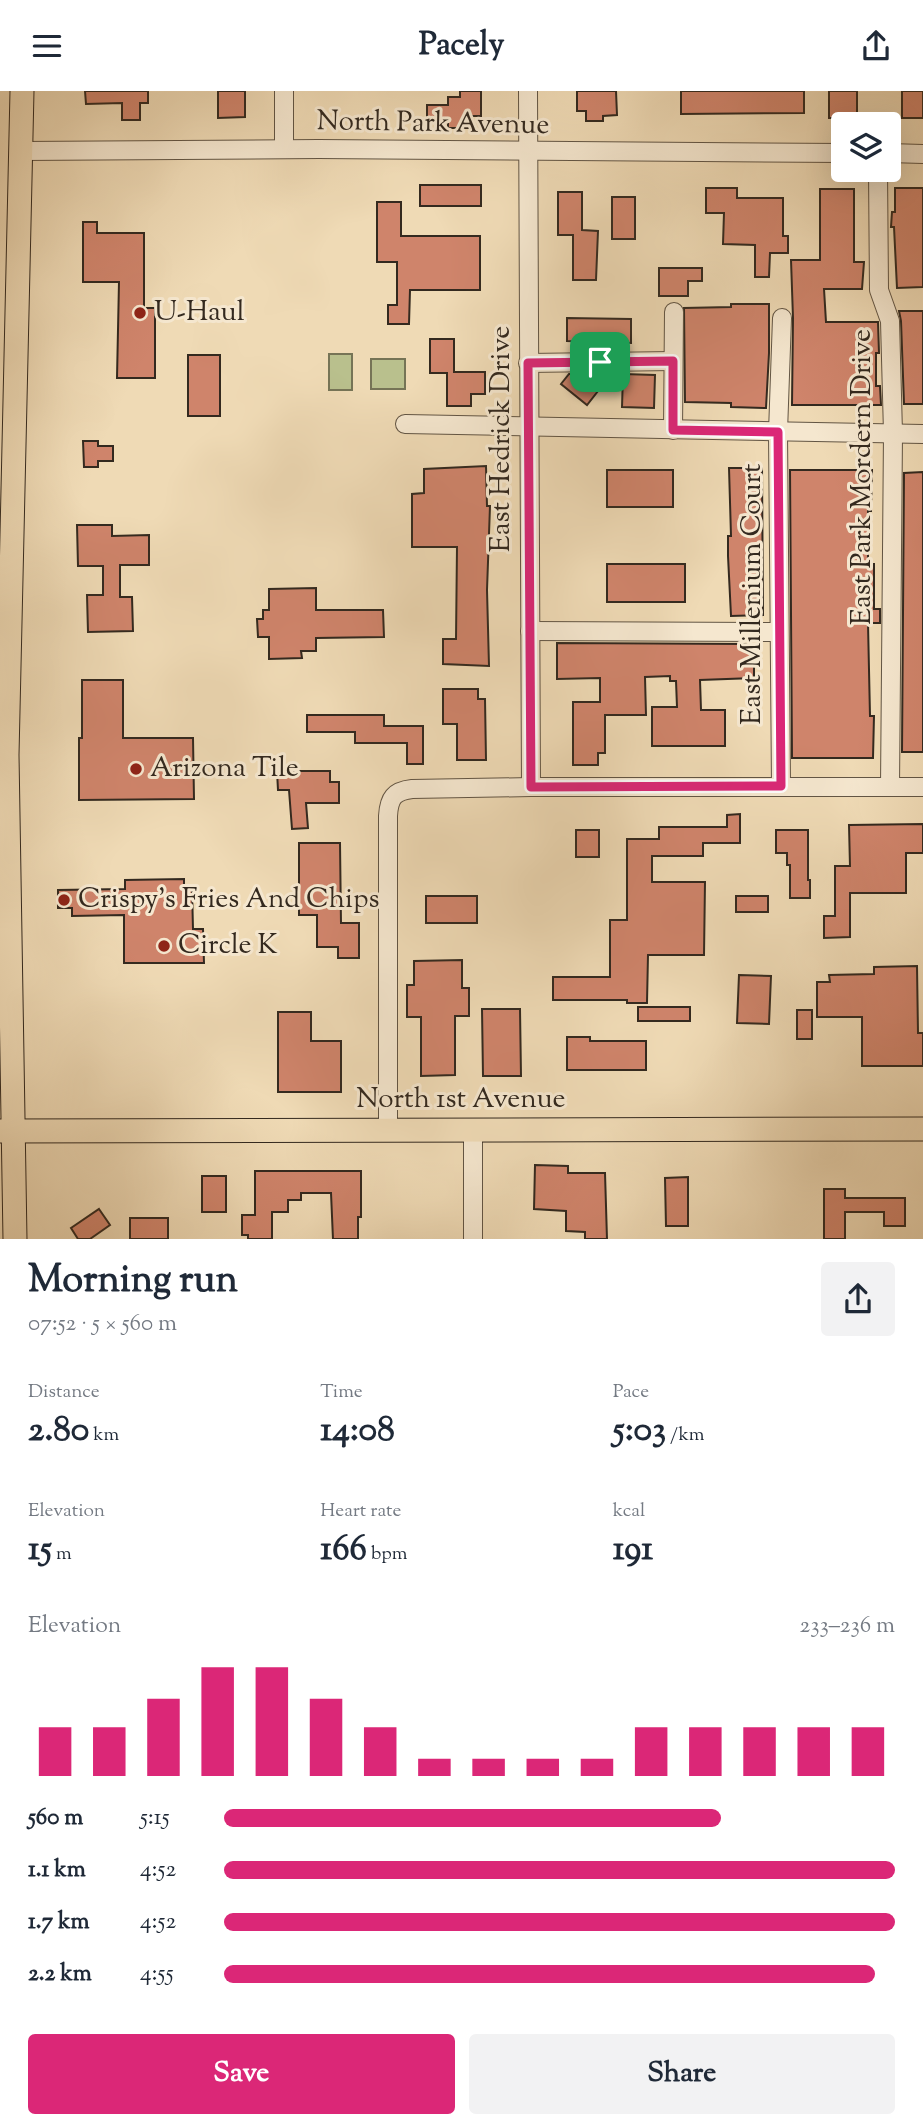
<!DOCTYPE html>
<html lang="en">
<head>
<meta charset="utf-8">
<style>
	body { margin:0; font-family:"Sorts Mill Goudy",serif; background:#f2f2f3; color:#1f2937; height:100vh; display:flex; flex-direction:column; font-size:26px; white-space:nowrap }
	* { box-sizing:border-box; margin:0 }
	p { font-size:23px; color:#747a83 }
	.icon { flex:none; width:38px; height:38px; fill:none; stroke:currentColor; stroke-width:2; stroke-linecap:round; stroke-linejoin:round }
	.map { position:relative; height:1148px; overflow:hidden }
	.drawer { display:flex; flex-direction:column; background:#fff; flex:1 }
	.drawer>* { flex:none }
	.fabs { position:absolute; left:831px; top:21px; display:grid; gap:14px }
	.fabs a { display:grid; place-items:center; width:70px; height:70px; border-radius:7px; background:#fff; box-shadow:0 7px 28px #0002; font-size:35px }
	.pin { position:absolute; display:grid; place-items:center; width:60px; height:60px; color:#fff; margin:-30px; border-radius:14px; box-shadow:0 4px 10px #0006 }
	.round { display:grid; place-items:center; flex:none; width:74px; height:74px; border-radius:7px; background:#f2f2f3 }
	.headline { display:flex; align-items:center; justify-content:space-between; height:119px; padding:0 28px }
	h1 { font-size:38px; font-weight:700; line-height:52px }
	.metrics { display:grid; grid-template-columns:repeat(3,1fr); gap:10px; height:119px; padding:7px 28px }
	.metrics div { display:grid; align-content:center }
	.metrics b { font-size:35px; font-weight:700 }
	.metrics small { font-size:19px; font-weight:400 }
	.metrics p { font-size:19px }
	.chart { height:196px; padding:14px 28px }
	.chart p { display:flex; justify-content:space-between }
	.chart svg { width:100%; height:126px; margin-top:7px; stroke:#db2777; stroke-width:6 }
	.cta { display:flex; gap:14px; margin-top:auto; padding:14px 28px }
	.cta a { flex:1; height:80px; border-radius:7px; background:#db2777; color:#fff; font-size:28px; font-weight:700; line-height:80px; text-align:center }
	.cta a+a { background:#f2f2f3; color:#1f2937 }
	ul { padding:0 28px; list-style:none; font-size:23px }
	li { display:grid; grid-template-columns:112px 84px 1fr; align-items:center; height:52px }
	li i { height:18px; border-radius:9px; background:#db2777 }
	header { display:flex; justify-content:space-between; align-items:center; height:91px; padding:0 28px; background:#fff; font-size:32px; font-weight:700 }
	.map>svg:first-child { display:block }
	.green { fill:#b9c08d; stroke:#767456; stroke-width:2 }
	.building { fill:#cf846b; stroke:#33291f; stroke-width:2 }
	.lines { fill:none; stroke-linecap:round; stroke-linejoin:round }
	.minor-casing { stroke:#625544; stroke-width:20 }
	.major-casing { stroke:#33291f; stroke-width:25 }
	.minor { stroke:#f5e7cf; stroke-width:18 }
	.major { stroke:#efdab5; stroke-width:23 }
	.route-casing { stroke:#fff; stroke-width:14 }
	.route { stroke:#db2777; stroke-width:9 }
	.poi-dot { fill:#8f2418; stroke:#f5e7cf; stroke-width:2.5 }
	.labels { text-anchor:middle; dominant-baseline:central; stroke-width:6; stroke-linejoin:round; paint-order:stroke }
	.street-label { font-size:28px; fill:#33291f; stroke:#f5e7cf }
	.poi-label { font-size:28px; fill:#33291f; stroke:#f5e7cf; text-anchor:start }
</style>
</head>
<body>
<header><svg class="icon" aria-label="menu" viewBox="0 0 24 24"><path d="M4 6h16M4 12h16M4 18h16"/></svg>Pacely<svg class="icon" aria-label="share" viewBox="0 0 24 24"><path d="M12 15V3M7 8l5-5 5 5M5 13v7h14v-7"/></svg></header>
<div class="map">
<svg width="923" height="1148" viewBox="0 0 923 1148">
	<rect width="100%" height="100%" fill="#efdab5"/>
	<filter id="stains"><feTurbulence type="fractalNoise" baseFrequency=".00286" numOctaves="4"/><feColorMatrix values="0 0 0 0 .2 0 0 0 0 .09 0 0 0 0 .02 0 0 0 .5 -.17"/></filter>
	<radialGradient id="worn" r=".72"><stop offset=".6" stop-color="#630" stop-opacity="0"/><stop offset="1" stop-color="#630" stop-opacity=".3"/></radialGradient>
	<g class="green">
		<rect x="329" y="263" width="23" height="36"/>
		<rect x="371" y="268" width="34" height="30"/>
	</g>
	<g class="building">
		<polygon points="85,0 148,0 148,12 140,12 140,29 122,29 122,12 86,13"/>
		<polygon points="218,0 245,0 245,26 218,27"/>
		<polygon points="460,0 481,0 481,25 470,25 470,37 448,37 448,32 427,31 427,14 448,14 448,6 460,6"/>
		<polygon points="577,0 616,0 617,24 603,25 603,30 586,30 586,20 577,20"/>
		<polygon points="681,0 804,0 804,22 681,23"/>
		<rect x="829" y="0" width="28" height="27"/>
		<rect x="902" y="0" width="21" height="27"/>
		<rect x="420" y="94" width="61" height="21"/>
		<polygon points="706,97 737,97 737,107 783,107 783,145 788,145 788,162 770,162 769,186 755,186 755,154 723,153 724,122 706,122"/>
		<polygon points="895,97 923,97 923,196 897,197 894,136 891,136 892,121 895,121"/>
		<polygon points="820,98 854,98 854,171 864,171 862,198 824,198 826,231 878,231 879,262 876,262 876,295 880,295 881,314 792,314 793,227 791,169 820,169"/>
		<polygon points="558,101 582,101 582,139 598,140 596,189 573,189 573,144 558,144"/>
		<rect x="612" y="106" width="23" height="42"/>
		<polygon points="377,111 401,111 401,145 480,145 480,199 410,199 409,233 388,233 388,214 397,214 397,171 377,171"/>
		<polygon points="83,131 97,131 97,142 144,142 144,217 155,217 155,287 117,287 119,191 83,191"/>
		<polygon points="659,177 702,177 702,190 688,190 688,205 659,205"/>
		<polygon points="731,213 769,213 769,262 766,317 731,316 731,312 685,311 684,217 731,216"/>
		<polygon points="899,220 923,220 923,313 904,313 901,230"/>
		<polygon points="567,227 631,228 631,252 567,250"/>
		<polygon points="430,248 454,248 454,281 485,281 485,303 471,303 471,315 447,315 447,282 430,282"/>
		<rect x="188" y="264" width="32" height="61"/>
		<polygon points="596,282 604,282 609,286 587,314 561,293 569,283 583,283 591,289"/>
		<polygon points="623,283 655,284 654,317 622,316"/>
		<polygon points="83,350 98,350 98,355 113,355 113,370 98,370 98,376 84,376"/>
		<polygon points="486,375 487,415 490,415 487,499 489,575 443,573 443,548 456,548 457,456 412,456 412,403 424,402 424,378"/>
		<polygon points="729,377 762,377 763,524 731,525 728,465 728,445 731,445"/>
		<rect x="607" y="379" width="66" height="37"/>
		<polygon points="790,379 872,379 871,420 868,420 868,473 874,473 874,518 880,518 880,532 868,532 870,625 874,625 873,667 792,667"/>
		<polygon points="923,381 923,661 902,661 904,382"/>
		<polygon points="77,434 112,434 112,445 149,444 149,474 120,474 120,506 132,506 133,540 88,541 87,504 103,504 103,475 78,475"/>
		<rect x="607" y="473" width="78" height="38"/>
		<polygon points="316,497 316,519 383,519 384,546 316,547 316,560 301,560 302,567 269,568 269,546 258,546 257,528 263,528 263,519 269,519 269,498"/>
		<polygon points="557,552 754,553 754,587 700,589 701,619 725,619 725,655 652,655 652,616 677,616 676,590 670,590 670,585 645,586 646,624 605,624 605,662 598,662 598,674 573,674 573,611 600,611 600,587 557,588"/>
		<polygon points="82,589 123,589 123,647 193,647 194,708 79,709 79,647 82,647"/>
		<polygon points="443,598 478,598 478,608 485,608 486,669 457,669 457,633 443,633"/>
		<polygon points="307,624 384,624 384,635 423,635 423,673 407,673 407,652 355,652 355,641 307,641"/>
		<polygon points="277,680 330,680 330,691 339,691 339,712 306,712 308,737 292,738 289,699 278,699"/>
		<polygon points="740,723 740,752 703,752 703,765 652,765 652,791 705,791 704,864 648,864 647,912 627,912 627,909 553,909 553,886 610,886 610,829 627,829 627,748 659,748 659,736 727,736 727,724"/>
		<polygon points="923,733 923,762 906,762 906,802 850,802 850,846 824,847 824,825 835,825 835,775 850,775 849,734"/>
		<rect x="576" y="739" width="23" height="27"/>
		<polygon points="776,739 808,739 808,789 810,789 810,807 790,807 790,774 787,774 787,762 776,762"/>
		<polygon points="299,752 340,752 341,832 359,832 359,867 338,867 338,856 317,856 317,824 299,824"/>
		<polygon points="184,788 184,797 192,797 193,838 203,838 204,872 124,872 124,824 72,825 72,817 58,817 58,799 125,798 125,789"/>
		<rect x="426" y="805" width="51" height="27"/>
		<rect x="736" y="805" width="32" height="16"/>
		<polygon points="462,869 462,897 469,897 469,925 455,925 455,984 421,985 421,926 407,926 407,894 414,894 414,870"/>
		<polygon points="917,875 918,942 923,942 923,975 862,975 862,926 817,926 817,891 830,891 829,884 874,883 874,876"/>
		<polygon points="739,884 771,885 769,933 737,932"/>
		<rect x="638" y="916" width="52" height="14"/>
		<polygon points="482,918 520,918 521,985 483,985"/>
		<rect x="797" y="919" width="15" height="29"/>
		<polygon points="278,921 311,921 311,950 341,950 341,1001 278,1001"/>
		<polygon points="567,946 590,946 590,950 646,950 646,979 567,979"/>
		<polygon points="535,1074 568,1075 568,1082 605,1082 607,1148 585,1148 585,1141 566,1140 566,1120 534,1118"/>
		<polygon points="255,1080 361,1080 361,1126 358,1126 358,1148 333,1148 331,1102 301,1102 301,1109 288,1109 288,1121 272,1121 272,1148 248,1148 248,1144 242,1144 242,1124 255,1124"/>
		<rect x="202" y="1085" width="24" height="36"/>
		<polygon points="688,1086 688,1135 666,1135 665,1087"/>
		<polygon points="824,1098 845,1098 845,1107 905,1107 905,1135 884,1135 884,1121 845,1121 845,1148 824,1148"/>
		<polygon points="99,1118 110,1134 90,1148 78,1148 71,1137"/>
		<rect x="130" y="1127" width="38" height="21"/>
	</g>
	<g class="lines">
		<defs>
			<g id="minor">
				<polyline points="284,0 284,58"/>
				<polyline points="528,0 531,696"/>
				<polyline points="22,60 319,58 844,62"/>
				<polyline points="889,62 923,63"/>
				<polyline points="878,79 879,199 890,230 893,342 890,696"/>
				<polyline points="528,272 673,270"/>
				<polyline points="405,333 923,343"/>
				<polyline points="673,339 674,221"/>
				<polyline points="530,540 778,541"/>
				<polyline points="781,695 778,341 782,227"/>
				<path d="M388,1039v-314c1,-18 6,-25 24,-27l119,-2h392"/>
				<polyline points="473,1148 473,1038"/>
			</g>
			<g id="major">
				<polyline points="0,1040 923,1038"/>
				<polyline points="15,1148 7,664 22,0"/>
			</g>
		</defs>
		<use href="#minor" class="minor-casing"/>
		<use href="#major" class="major-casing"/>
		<use href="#minor" class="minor"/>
		<use href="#major" class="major"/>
	</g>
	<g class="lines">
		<defs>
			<polygon id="route" points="673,270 673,339 778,341 781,695 531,696 528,272"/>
		</defs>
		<use href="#route" class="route-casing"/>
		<use href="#route" class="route"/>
	</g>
	<g class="poi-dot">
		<circle cx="140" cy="222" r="7"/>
		<circle cx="136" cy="678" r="7"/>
		<circle cx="64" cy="809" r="7"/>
		<circle cx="164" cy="855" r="7"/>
	</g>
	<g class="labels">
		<g class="street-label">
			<text transform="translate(433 33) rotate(1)">North Park Avenue</text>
			<text transform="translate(502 348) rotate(-90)">East Hedrick Drive</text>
			<text transform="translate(863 386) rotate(-90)">East Park Mordern Drive</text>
			<text transform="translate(753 503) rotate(-90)">East Millenium Court</text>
			<text x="461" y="1009">North 1st Avenue</text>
		</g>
		<g class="poi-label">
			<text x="154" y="222">U-Haul</text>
			<text x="150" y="678">Arizona Tile</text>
			<text x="78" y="809">Crispy's Fries And Chips</text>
			<text x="178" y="855">Circle K</text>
		</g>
	</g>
	<rect width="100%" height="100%" filter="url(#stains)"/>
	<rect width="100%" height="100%" fill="url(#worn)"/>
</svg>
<div class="fabs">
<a><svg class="icon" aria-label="layers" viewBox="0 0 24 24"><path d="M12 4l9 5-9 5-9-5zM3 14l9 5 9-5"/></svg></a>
</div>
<div class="pin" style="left:600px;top:271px;background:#1e9e55"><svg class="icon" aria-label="arrive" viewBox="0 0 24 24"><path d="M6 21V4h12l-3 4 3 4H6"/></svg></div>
</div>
<section class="drawer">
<div class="headline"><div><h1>Morning run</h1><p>07:52 · 5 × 560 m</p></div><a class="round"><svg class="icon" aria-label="share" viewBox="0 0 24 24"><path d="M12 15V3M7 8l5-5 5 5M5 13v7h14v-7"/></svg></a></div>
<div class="metrics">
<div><p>Distance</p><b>2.80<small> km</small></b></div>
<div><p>Time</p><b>14:08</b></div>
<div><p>Pace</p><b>5:03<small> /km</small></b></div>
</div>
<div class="metrics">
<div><p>Elevation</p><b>15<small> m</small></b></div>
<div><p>Heart rate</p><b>166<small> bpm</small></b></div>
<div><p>kcal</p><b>191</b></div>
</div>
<div class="chart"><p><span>Elevation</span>233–236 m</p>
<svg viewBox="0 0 160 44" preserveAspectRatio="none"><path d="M5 44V27M15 44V27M25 44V17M35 44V6M45 44V6M55 44V17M65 44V27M75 44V38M85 44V38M95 44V38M105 44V38M115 44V27M125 44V27M135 44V27M145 44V27M155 44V27"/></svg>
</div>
<ul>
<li><b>560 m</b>5:15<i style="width:74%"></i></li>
<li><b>1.1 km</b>4:52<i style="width:100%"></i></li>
<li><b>1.7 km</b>4:52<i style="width:100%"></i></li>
<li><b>2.2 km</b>4:55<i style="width:97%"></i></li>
</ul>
<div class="cta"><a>Save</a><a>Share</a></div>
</section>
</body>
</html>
